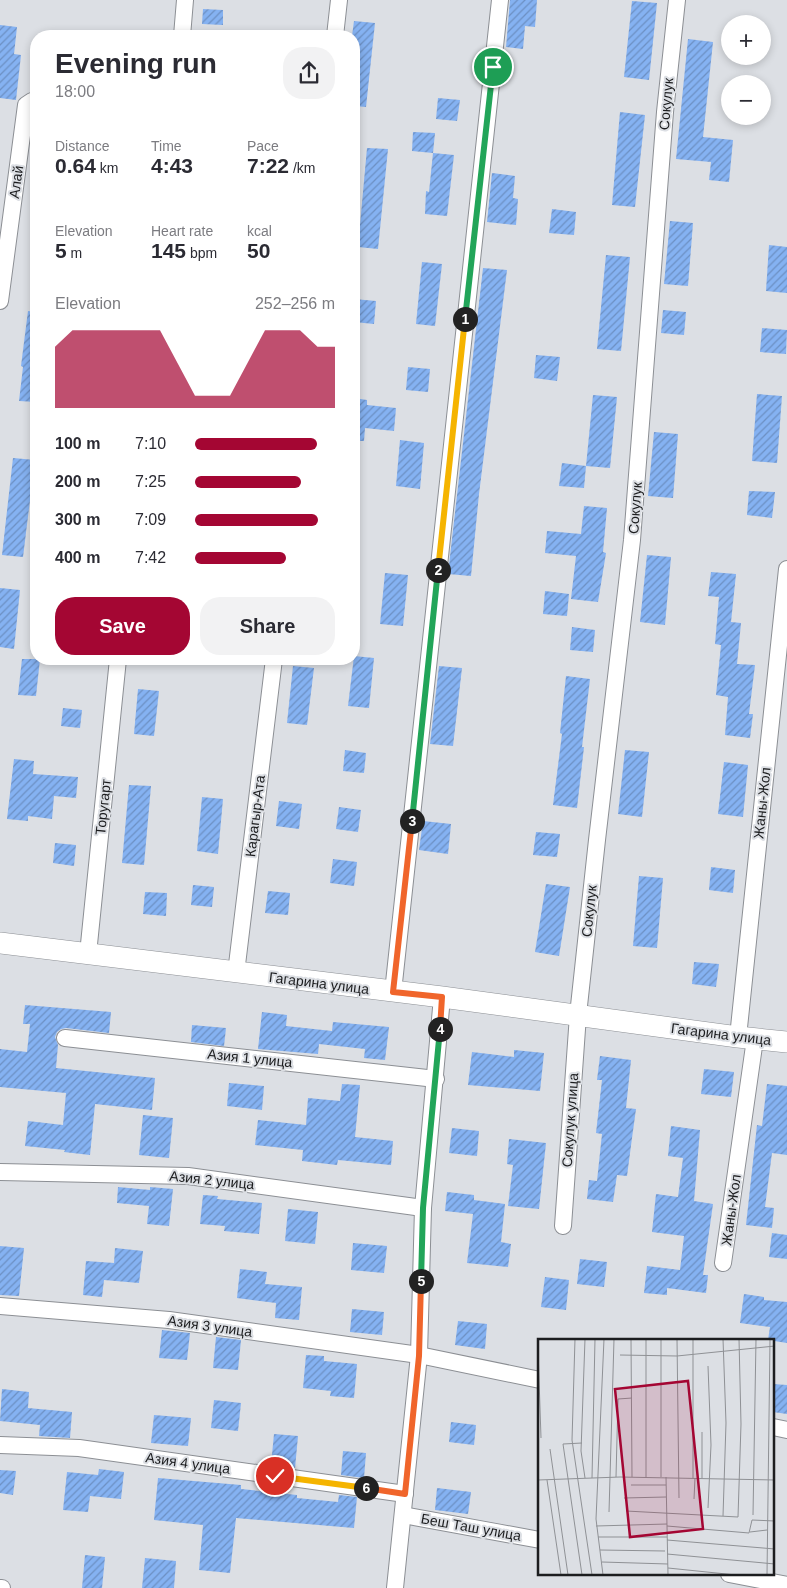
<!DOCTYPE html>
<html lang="en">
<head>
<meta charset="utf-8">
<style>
	body { margin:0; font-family:Helvetica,sans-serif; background:#f2f2f3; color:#2b2b33; height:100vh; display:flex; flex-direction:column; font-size:19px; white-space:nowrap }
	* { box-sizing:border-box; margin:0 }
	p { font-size:16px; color:#7c7c81 }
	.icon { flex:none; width:28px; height:28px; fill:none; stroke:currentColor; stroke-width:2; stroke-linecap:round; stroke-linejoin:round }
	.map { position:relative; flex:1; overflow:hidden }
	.details { position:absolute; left:30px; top:30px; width:330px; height:635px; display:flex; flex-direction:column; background:#fff; border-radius:20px; box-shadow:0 2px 8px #0003 }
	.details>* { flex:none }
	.controls { position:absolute; left:721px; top:15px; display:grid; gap:10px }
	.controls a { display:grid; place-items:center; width:50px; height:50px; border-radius:50%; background:#fff; box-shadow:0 2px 8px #0003; font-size:25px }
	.pin { position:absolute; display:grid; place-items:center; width:42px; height:42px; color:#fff; margin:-21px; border:2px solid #fff; border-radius:50%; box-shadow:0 1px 5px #0007 }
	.km { position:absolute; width:25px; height:25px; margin:-12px; border-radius:50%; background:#222; color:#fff; font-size:14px; line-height:25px; text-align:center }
	.round { display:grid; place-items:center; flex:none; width:52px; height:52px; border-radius:20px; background:#f2f2f3 }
	.headline { display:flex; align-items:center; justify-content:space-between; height:85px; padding:0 25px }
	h1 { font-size:28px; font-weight:600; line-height:38px }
	.metrics { display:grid; grid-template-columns:repeat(3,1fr); gap:8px; height:85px; padding:5px 25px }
	.metrics div { display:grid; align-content:center }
	.metrics b { font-size:21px; font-weight:600 }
	.metrics small { font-size:14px; font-weight:400 }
	.metrics p { font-size:14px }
	.chart { height:140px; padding:10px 25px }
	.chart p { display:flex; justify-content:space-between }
	.chart svg { width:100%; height:90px; margin-top:5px; fill:#a40633; opacity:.7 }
	.button { display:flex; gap:10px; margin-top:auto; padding:10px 25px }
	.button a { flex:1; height:58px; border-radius:20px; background:#a40633; color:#fff; font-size:20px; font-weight:600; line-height:58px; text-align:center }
	.button a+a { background:#f2f2f3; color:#2b2b33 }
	ul { padding:0 25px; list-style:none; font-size:16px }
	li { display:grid; grid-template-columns:80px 60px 1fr; align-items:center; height:38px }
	li i { height:12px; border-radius:6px; background:#a40633 }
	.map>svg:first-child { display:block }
	.building { fill:url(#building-hatch) }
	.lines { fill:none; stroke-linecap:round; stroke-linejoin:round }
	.minor-casing { stroke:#8c8f94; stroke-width:18 }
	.major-casing { stroke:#8c8f94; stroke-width:22 }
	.minor { stroke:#fff; stroke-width:16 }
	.major { stroke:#fff; stroke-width:21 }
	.split-1-casing { stroke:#fff; stroke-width:10 }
	.split-2-casing { stroke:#fff; stroke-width:10 }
	.split-3-casing { stroke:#fff; stroke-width:10 }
	.split-4-casing { stroke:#fff; stroke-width:10 }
	.split-5-casing { stroke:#fff; stroke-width:10 }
	.split-6-casing { stroke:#fff; stroke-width:10 }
	.split-7-casing { stroke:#fff; stroke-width:10 }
	.split-1 { stroke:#22a559; stroke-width:6 }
	.split-2 { stroke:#f5b400; stroke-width:6 }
	.split-3 { stroke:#22a559; stroke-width:6 }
	.split-4 { stroke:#f0652b; stroke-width:6 }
	.split-5 { stroke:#22a559; stroke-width:6 }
	.split-6 { stroke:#f0652b; stroke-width:6 }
	.split-7 { stroke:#f5b400; stroke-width:6 }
	.labels { text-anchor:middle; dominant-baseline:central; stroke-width:4; stroke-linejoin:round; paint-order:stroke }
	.street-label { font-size:14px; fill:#1c1d1f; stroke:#dcdfe4 }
	.inset-road { fill:none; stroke:#8f9195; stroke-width:1 }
	.view { fill:#a40633; fill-opacity:0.15; stroke:#a40633; stroke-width:2.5 }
	.inset-edge { fill:none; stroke:#1c1d1f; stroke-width:2.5 }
</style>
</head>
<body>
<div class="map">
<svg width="787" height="1588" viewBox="0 0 787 1588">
	<defs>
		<pattern id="building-hatch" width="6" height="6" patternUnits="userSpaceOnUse" patternTransform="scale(1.25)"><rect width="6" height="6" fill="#85b2f2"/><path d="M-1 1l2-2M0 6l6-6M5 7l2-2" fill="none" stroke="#6c90c3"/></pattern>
	</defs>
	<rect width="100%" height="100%" fill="#dcdfe4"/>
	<g class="building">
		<polygon points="510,0 537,0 535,27 525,26 523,49 506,47"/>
		<polygon points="632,1 657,3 649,80 624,77"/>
		<polygon points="203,9 223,10 223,25 202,24"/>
		<polygon points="354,21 375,23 366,107 354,106 354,36 352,36"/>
		<polygon points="0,25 17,27 14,54 21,55 16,100 0,98"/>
		<polygon points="688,39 713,42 703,137 733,140 729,182 709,180 711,162 676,159"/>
		<polygon points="438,98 460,100 457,121 436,119"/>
		<polygon points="620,112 645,115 635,207 612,205"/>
		<polygon points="413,132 435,133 433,153 412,151"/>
		<polygon points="367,148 388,149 378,249 358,247"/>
		<polygon points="433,153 454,155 447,216 425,214 426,191 429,192"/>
		<polygon points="492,173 515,176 513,198 518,199 516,225 487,222"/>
		<polygon points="552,209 576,212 574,235 549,233"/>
		<polygon points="670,221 693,223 688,286 664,284"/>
		<polygon points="769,245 787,247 787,293 766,291"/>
		<polygon points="606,255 630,257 621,351 597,349"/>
		<polygon points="422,262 442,264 435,326 416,324"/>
		<polygon points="483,268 507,270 479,494 471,576 448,574"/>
		<polygon points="354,299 376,301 374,324 354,322"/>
		<polygon points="663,310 686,312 684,335 661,333"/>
		<polygon points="28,311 36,312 36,402 19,401 23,367 21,366"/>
		<polygon points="762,328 787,330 786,354 760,352"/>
		<polygon points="536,355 560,357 557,381 534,378"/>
		<polygon points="408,367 430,369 428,392 406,390"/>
		<polygon points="757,394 782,396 777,463 752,461"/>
		<polygon points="593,395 617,397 610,468 586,466 584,488 559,486 562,463 586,466"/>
		<polygon points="354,398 367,400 367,405 396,408 394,431 365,428 364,441 354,441"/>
		<polygon points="654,432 678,434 673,498 648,496"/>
		<polygon points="400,440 424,443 420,489 396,486"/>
		<polygon points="13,458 35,460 23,557 2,555"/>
		<polygon points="749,491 775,492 772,518 747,515"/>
		<polygon points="584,506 607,508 603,552 606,553 598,602 571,599 576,556 545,553 547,531 581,534"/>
		<polygon points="647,555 671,557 665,625 640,622"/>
		<polygon points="711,572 736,574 731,622 741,623 737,664 755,665 749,714 753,714 750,738 725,735 728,697 716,695 721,645 715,644 719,597 708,596"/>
		<polygon points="385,573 408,575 403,626 380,624"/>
		<polygon points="0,588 20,590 14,649 0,647"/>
		<polygon points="545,591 569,594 567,616 543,614"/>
		<polygon points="572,627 595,630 593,652 570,650"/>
		<polygon points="354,656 374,658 369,708 348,706"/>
		<polygon points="22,659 40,659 36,696 18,695"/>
		<polygon points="293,666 314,668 307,725 287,723"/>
		<polygon points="439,666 462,668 453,746 430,744"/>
		<polygon points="566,676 590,679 582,747 584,747 577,808 553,805 562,734 560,733"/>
		<polygon points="138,689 159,691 154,736 134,734"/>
		<polygon points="63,708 82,710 80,728 61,726"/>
		<polygon points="345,750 366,753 364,773 343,771"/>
		<polygon points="625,750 649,752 642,817 618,814"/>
		<polygon points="14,759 34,761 33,774 78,777 76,798 54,796 52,819 28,816 28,821 7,819"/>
		<polygon points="724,762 748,765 743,817 718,814"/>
		<polygon points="129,785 151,786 144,865 122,863"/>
		<polygon points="202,797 223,799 218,854 197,851"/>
		<polygon points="279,801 302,804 299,829 276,826"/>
		<polygon points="339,807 361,810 358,832 336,829"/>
		<polygon points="423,821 451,824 448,854 419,850"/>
		<polygon points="536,832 560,834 557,857 533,855"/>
		<polygon points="55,843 76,845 74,866 53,863"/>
		<polygon points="333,859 357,862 354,886 330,883"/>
		<polygon points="711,867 735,870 733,893 709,890"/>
		<polygon points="639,876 663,878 657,948 633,946"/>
		<polygon points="546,884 570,887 559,956 535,952"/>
		<polygon points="193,885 214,887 212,907 191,905"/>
		<polygon points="268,891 290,893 288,915 265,913"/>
		<polygon points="145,892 167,893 166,916 143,914"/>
		<polygon points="694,962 719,964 716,987 692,984"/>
		<polygon points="25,1005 111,1012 109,1033 66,1028 61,1029 57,1032 55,1037 58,1045 56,1068 155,1078 152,1110 95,1104 90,1155 64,1152 65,1150 25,1146 28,1121 63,1125 66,1093 0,1087 0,1049 27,1052 30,1024 23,1024"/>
		<polygon points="262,1012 287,1015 286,1026 332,1031 333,1022 389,1027 385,1060 364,1058 365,1049 319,1044 318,1054 258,1049"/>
		<polygon points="192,1025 226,1028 224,1046 191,1042"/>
		<polygon points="514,1050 544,1053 540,1091 468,1085 472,1052 514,1057"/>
		<polygon points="600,1056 631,1060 626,1108 636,1109 632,1138 627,1176 617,1175 613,1202 587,1199 589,1180 597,1181 602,1134 596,1133 602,1080 597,1080"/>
		<polygon points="704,1069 734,1072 731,1097 701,1094"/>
		<polygon points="229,1083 264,1086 262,1110 227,1106"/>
		<polygon points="342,1084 360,1085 355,1137 393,1141 391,1165 338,1160 337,1165 302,1161 303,1150 255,1145 258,1120 306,1125 308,1098 340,1101"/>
		<polygon points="767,1084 787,1086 787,1155 772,1153 765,1207 774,1208 772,1228 746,1225 757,1125 762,1126"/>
		<polygon points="143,1115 173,1118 169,1158 139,1155"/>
		<polygon points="671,1126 700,1130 694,1201 713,1204 703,1275 708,1275 706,1293 667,1288 667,1295 644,1293 647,1266 680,1270 684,1236 652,1232 656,1194 678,1197 683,1158 668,1156"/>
		<polygon points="452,1128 479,1131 477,1156 449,1153"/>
		<polygon points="509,1139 546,1143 539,1209 508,1206 513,1165 507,1164"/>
		<polygon points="118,1187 150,1190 150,1187 173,1189 169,1226 147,1224 149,1206 117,1203"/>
		<polygon points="447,1192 474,1195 474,1200 505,1204 501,1242 511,1244 508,1267 467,1263 473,1214 445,1211"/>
		<polygon points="203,1195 218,1196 217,1199 262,1203 259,1234 224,1231 225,1226 200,1224"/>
		<polygon points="288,1209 318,1212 315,1244 285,1241"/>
		<polygon points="772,1233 787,1235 787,1259 769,1257"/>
		<polygon points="353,1243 387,1246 384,1273 351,1270"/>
		<polygon points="0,1246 24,1248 19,1296 0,1295"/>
		<polygon points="115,1248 143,1251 139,1283 104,1280 102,1297 83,1295 86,1261 114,1263"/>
		<polygon points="580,1259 607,1262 604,1287 577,1284"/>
		<polygon points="240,1269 267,1272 265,1284 302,1287 299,1320 275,1318 276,1303 237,1298"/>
		<polygon points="545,1277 569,1280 566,1310 541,1307"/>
		<polygon points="744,1294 764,1297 764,1300 787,1302 787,1343 768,1340 770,1327 740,1323"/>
		<polygon points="352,1309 384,1312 382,1335 350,1332"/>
		<polygon points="458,1321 487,1324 485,1349 455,1345"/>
		<polygon points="162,1330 190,1333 187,1360 159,1358"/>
		<polygon points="216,1337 241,1340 238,1370 213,1368"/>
		<polygon points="306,1355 324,1356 324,1361 357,1364 354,1398 330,1396 331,1391 303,1388"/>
		<polygon points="773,1384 787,1385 787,1414 773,1412"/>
		<polygon points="2,1389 29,1392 28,1408 72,1412 70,1438 39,1436 40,1425 0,1421"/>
		<polygon points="214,1400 241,1403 238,1431 211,1428"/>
		<polygon points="154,1415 191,1418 188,1446 151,1443"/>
		<polygon points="451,1422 476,1425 474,1445 449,1442"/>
		<polygon points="274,1434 298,1436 295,1468 271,1465"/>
		<polygon points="343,1451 366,1453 364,1478 341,1475"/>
		<polygon points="99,1469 124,1472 121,1499 90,1496 88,1512 63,1510 67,1472 98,1475"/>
		<polygon points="0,1470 16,1471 13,1495 0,1493"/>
		<polygon points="158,1478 241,1485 241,1489 297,1495 297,1498 338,1502 339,1495 357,1497 354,1528 236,1518 230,1573 199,1570 203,1525 154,1520"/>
		<polygon points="437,1488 471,1492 468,1514 435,1510"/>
		<polygon points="85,1555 105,1557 102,1588 82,1588"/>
		<polygon points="145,1558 176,1561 174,1588 142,1588"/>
	</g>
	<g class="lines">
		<defs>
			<g id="minor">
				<polyline points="182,36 185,0"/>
				<polyline points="335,36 339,0"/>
				<polyline points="0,301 26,105 32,101 36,101"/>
				<polyline points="88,954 118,659"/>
				<polyline points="236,973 274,659"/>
				<polyline points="393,992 500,0"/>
				<polyline points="738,1037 787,569"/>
				<polyline points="65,1038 436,1079"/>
				<polyline points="0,1172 188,1176 423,1208"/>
				<polyline points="563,1226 578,1015 597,840 632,540 665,112 677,0"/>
				<polyline points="723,1263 755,1039"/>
				<polyline points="0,1306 169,1320 419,1355 540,1380"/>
				<polyline points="773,1427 787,1430"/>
				<polyline points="0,1445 79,1448 405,1494"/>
				<polyline points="403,1515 540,1540"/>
				<polyline points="729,1574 787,1585"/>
				<polyline points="0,1588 2,1588"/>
				<polyline points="395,1588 419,1355 423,1208 442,997"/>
			</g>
			<polyline id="major" points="0,943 442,997 738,1037 787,1042"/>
		</defs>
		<use href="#minor" class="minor-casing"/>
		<use href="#major" class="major-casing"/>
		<use href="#minor" class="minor"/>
		<use href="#major" class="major"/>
	</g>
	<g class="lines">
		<defs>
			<polyline id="split-1" points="465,319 493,67"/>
			<polyline id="split-2" points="438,570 465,319"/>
			<polyline id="split-3" points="412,821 438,570"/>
			<polyline id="split-4" points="412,821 393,992 442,997 440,1029"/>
			<polyline id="split-5" points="421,1281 423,1208 440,1029"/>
			<polyline id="split-6" points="366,1488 405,1494 419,1356 421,1281"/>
			<polyline id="split-7" points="275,1476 366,1488"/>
		</defs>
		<use href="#split-1" class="split-1-casing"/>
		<use href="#split-2" class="split-2-casing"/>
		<use href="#split-3" class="split-3-casing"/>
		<use href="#split-4" class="split-4-casing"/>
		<use href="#split-5" class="split-5-casing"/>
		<use href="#split-6" class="split-6-casing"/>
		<use href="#split-7" class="split-7-casing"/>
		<use href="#split-1" class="split-1"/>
		<use href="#split-2" class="split-2"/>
		<use href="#split-3" class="split-3"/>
		<use href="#split-4" class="split-4"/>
		<use href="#split-5" class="split-5"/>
		<use href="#split-6" class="split-6"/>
		<use href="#split-7" class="split-7"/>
	</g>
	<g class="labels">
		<g class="street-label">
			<text transform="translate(666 104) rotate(-85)">Сокулук</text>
			<text transform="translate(16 182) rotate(-82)">Алай</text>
			<text transform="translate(635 508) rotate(-86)">Сокулук</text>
			<text transform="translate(762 803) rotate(-84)">Жаны-Жол</text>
			<text transform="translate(103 807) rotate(-84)">Торугарт</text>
			<text transform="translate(255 816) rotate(-83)">Карагыр-Ата</text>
			<text transform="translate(589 911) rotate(-84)">Сокулук</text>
			<text transform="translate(319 983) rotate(7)">Гагарина улица</text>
			<text transform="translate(721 1034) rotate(7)">Гагарина улица</text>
			<text transform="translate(250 1058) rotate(6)">Азия 1 улица</text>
			<text transform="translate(570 1120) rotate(-86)">Сокулук улица</text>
			<text transform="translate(212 1180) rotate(6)">Азия 2 улица</text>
			<text transform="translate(731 1210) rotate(-82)">Жаны-Жол</text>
			<text transform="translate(210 1326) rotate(8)">Азия 3 улица</text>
			<text transform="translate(188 1463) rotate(8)">Азия 4 улица</text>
			<text transform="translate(471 1527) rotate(10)">Беш Таш улица</text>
		</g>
	</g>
	<g transform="translate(538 1339)">
		<rect width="236" height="236" fill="#dcdfe4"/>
		<path class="inset-road" d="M37,0l-3,101 20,135M93,0l1,138M108,0v138M123,0v138M139,0l2,159M155,0v139M0,10l3,89M82,16l57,1 98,-10M170,27l3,79 -3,63M44,104l-19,1 19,131M12,110l18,126M78,138l2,-78 14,-1M128,138l2,98M47,139l-4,-27 4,-112M54,139l3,-139M164,139v-46M0,141l82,-3 155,3M9,141l14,95M93,146h35M86,159l42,-1M156,160l1,-21M88,172l112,6 3,-93 -2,-85M71,173l5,-173M215,176l3,-176M185,177l3,-93 -3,-84M58,187l71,-2M129,187l82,7 3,-13 23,1M212,193l17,-2M60,198h69M129,201l108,9M62,211l65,1M129,215l108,10M64,223l66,2M130,229l68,7M65,236l-7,-56 8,-180M229,236l3,-236"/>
		<path class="view" d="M150,42l15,148 -73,8 -15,-148z"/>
		<rect width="236" height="236" class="inset-edge"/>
	</g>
</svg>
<div class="controls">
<a>+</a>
<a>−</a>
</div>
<div class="pin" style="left:493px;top:67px;background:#1e9e55"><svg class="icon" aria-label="arrive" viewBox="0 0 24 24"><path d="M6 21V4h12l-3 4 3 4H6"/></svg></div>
<div class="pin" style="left:275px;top:1476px;background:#d93025"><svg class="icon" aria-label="check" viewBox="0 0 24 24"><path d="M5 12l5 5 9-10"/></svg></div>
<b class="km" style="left:465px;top:319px">1</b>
<b class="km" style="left:438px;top:570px">2</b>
<b class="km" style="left:412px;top:821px">3</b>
<b class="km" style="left:440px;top:1029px">4</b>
<b class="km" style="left:421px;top:1281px">5</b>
<b class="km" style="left:366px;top:1488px">6</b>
<section class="details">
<div class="headline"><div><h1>Evening run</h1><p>18:00</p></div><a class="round"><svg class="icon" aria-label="share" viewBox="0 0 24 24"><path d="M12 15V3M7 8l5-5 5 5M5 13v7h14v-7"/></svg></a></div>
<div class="metrics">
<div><p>Distance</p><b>0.64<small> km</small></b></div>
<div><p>Time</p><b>4:43</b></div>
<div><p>Pace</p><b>7:22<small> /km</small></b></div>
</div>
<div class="metrics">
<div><p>Elevation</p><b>5<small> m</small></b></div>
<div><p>Heart rate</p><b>145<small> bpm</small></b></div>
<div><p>kcal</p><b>50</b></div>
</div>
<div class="chart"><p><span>Elevation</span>252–256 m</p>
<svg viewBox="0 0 160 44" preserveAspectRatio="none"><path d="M0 44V14L10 6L20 6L30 6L40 6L50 6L60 6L70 22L80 38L90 38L100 38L110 22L120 6L130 6L140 6L150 14L160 14V44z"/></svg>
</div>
<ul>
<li><b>100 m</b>7:10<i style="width:87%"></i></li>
<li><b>200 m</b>7:25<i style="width:76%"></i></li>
<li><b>300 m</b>7:09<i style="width:88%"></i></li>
<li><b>400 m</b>7:42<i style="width:65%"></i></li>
</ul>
<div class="button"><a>Save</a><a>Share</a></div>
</section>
</div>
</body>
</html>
